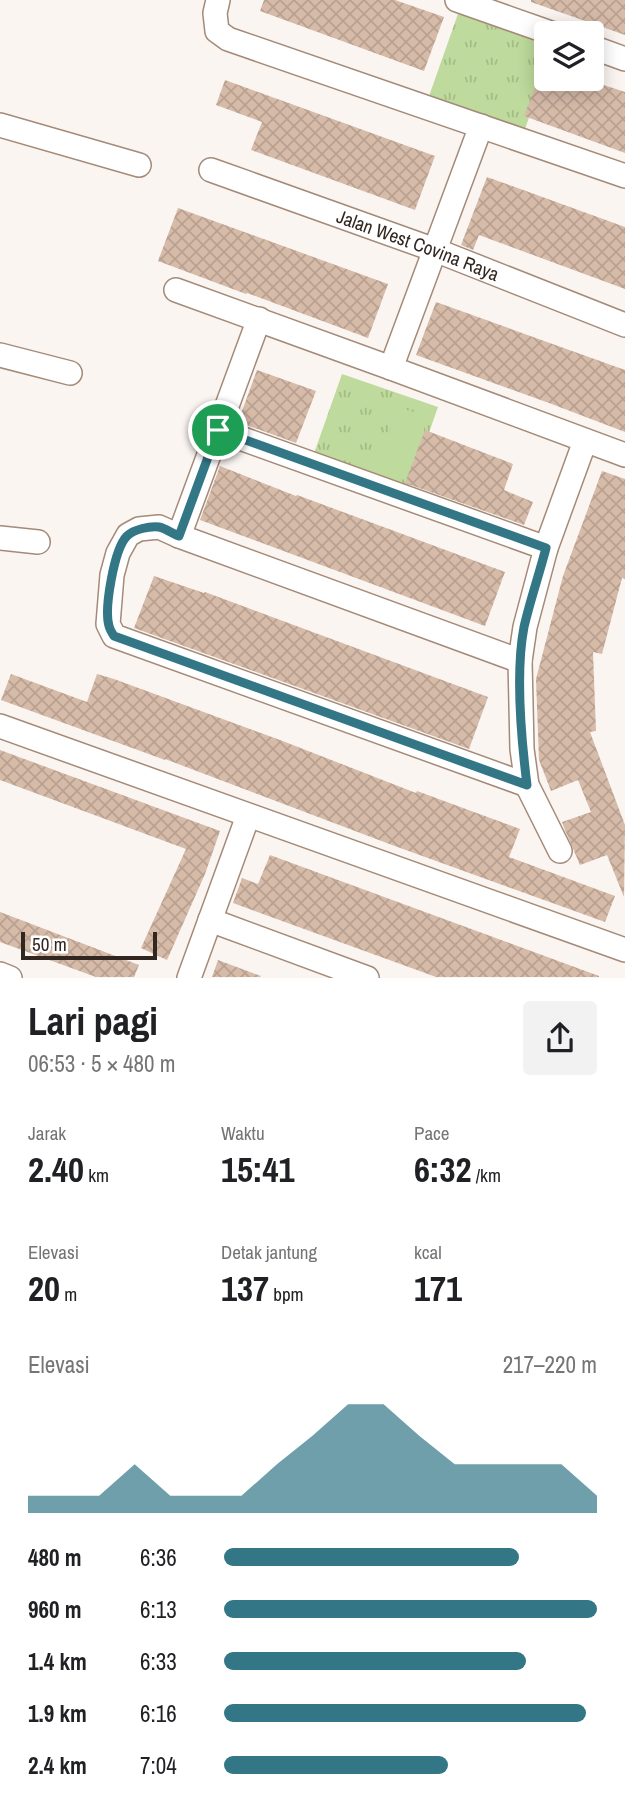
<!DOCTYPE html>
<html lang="id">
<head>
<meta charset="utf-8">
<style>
	body { margin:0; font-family:"Archivo Narrow",sans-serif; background:#f2f2f2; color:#202124; height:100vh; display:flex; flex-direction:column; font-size:26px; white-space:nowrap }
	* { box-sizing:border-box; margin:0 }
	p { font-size:23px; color:#757577 }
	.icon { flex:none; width:38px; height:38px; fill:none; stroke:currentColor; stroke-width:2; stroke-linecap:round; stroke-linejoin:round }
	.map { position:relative; height:978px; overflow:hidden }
	.drawer { display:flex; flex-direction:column; background:#fff; flex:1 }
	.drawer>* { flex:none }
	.fabs { position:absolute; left:534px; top:21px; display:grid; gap:14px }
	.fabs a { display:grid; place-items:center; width:70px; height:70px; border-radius:7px; background:#fff; box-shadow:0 4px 18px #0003; font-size:35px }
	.scale { position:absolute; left:21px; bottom:18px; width:136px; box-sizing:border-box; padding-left:7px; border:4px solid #322720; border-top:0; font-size:19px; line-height:24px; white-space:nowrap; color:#322720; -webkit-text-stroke:5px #fff; paint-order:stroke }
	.pin { position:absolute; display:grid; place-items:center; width:60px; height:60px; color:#fff; margin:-30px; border:4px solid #fff; border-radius:50%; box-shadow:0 2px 7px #0007 }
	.round { display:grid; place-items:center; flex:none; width:74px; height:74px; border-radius:7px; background:#f2f2f2 }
	.summary { display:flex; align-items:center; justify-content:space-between; height:119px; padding:0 28px }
	h1 { font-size:38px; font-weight:700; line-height:52px }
	.stats { display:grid; grid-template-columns:repeat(3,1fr); gap:10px; height:119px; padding:7px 28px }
	.stats div { display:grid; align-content:center }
	.stats b { font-size:35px; font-weight:700 }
	.stats small { font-size:19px; font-weight:400 }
	.stats p { font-size:19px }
	.chart { height:196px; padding:14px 28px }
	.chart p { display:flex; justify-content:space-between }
	.chart svg { width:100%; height:126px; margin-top:7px; fill:#337787; opacity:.7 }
	ul { padding:0 28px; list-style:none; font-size:23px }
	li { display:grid; grid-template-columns:112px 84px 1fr; align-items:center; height:52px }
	li i { height:18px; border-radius:9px; background:#337787 }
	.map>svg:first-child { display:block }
	.grass { fill:url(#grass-tufts) }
	.garden { fill:#beda9c }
	.building { fill:url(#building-cross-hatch) }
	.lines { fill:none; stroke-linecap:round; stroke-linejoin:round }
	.minor-casing { stroke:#a48a78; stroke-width:26 }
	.minor { stroke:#fff; stroke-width:23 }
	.route-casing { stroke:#fff; stroke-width:14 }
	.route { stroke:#337787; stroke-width:9 }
	.labels { text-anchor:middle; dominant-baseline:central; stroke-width:6; stroke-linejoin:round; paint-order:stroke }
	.street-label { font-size:19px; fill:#322720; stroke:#fff }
</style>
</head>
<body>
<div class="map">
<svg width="625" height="978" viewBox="0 0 625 978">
	<defs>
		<pattern id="grass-tufts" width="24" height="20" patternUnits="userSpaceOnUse" patternTransform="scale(1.75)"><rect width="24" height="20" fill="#beda9c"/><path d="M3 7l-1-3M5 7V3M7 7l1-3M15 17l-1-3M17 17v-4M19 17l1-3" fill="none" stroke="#a4bb86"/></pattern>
		<pattern id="building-cross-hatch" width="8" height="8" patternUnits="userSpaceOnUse" patternTransform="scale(1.75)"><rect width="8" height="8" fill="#d7bba9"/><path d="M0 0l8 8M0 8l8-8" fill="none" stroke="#b9a191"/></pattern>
	</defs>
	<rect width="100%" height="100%" fill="#fbf5f1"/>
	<g class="grass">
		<polygon points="459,11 546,41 546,68 524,132 428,99"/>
		<polygon points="342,374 438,407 407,495 311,462"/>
	</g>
	<polygon class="garden" points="398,407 428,417 407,479 377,469"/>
	<g class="building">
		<polygon points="264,0 395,0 444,17 424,71 260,11"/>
		<polygon points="531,0 625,0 625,35 531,2"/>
		<polygon points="538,79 586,79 625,92 625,153 524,116"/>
		<polygon points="225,80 435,156 415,210 251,150 262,122 216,105"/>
		<polygon points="487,177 625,227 625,289 479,235 473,250 461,245"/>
		<polygon points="178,208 388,284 368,338 247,293 246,294 158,261"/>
		<polygon points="436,302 625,370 625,432 549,403 416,355"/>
		<polygon points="257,370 316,391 296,443 238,422"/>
		<polygon points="425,430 513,464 504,490 533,502 524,525 405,483"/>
		<polygon points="220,466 296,496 297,495 505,572 485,626 200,520"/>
		<polygon points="602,471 625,479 625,579 622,578 602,654 593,652 596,731 590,732 625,825 624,897 607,855 580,865 565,830 562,822 591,812 578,780 551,791 539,760 536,679 563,576"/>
		<polygon points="154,576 204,593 205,592 488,697 469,749 134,628"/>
		<polygon points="11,674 87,702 97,674 114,679 280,740 416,793 417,791 520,829 509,857 615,896 605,922 392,845 165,759 165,760 1,700"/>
		<polygon points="0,750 220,831 205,874 167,960 141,948 186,849 0,780"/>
		<polygon points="270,855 599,976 599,977 436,977 233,903 242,878 258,884"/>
		<polygon points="0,912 139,965 134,977 96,977 0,942"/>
		<polygon points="218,960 261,976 260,977 212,977"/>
	</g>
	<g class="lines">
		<defs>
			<g id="minor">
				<polyline points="218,0 215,13 217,31 228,39 625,176"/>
				<polyline points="457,0 551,33"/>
				<polyline points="592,47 625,59"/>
				<polyline points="0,125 139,165"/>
				<path id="s1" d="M211,170l224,80 190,75"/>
				<polyline points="176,290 391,368 625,455"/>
				<polyline points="0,355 70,373"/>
				<polyline points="391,368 481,126"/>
				<polyline points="218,430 546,548"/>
				<polyline points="179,536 259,319"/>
				<polyline points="0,538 38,542"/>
				<polyline points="520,661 179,536 159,527 139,529 128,535 118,553 112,575 108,624 114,636 527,785"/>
				<polyline points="0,726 625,950"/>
				<polyline points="560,851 527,785 522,749 520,661 525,627 546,548 585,441"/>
				<polyline points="210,920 367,978"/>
				<polyline points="0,974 10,978"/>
				<polyline points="189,978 248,816"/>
			</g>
		</defs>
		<use href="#minor" class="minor-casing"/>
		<use href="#minor" class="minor"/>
	</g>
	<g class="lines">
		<defs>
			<path id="route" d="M218,430l328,118c-7,27 -16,53 -22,79 -9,47 -3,110 3,158l-413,-149c-2,-3 -4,-6 -5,-10 -5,-17 5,-77 18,-90 7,-7 23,-10 32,-9 6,1 14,7 20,9z"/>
		</defs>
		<use href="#route" class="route-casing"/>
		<use href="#route" class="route"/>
	</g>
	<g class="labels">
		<g class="street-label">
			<text stroke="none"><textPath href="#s1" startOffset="220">Jalan West Covina Raya</textPath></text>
		</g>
	</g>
</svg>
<div class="fabs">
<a><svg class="icon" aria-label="layers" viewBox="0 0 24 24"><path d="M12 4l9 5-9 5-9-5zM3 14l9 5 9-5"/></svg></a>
</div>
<div class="scale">50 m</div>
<div class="pin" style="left:218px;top:430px;background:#1e9e55"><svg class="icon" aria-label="arrive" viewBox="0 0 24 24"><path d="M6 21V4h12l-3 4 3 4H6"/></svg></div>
</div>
<section class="drawer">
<div class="summary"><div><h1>Lari pagi</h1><p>06:53 · 5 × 480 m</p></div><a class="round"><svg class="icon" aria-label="share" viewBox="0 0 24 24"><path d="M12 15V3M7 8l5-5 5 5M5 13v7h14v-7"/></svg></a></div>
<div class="stats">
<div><p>Jarak</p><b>2.40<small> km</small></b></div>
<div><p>Waktu</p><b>15:41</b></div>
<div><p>Pace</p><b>6:32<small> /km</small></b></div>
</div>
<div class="stats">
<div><p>Elevasi</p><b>20<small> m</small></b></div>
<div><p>Detak jantung</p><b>137<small> bpm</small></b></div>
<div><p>kcal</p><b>171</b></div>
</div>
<div class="chart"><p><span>Elevasi</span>217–220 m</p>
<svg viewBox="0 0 160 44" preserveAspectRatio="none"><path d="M0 44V38L10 38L20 38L30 27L40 38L50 38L60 38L70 27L80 17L90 6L100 6L110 17L120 27L130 27L140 27L150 27L160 38V44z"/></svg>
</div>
<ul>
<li><b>480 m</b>6:36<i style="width:79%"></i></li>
<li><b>960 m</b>6:13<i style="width:100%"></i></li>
<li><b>1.4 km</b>6:33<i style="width:81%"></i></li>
<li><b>1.9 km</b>6:16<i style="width:97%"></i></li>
<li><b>2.4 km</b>7:04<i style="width:60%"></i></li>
</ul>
</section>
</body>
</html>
